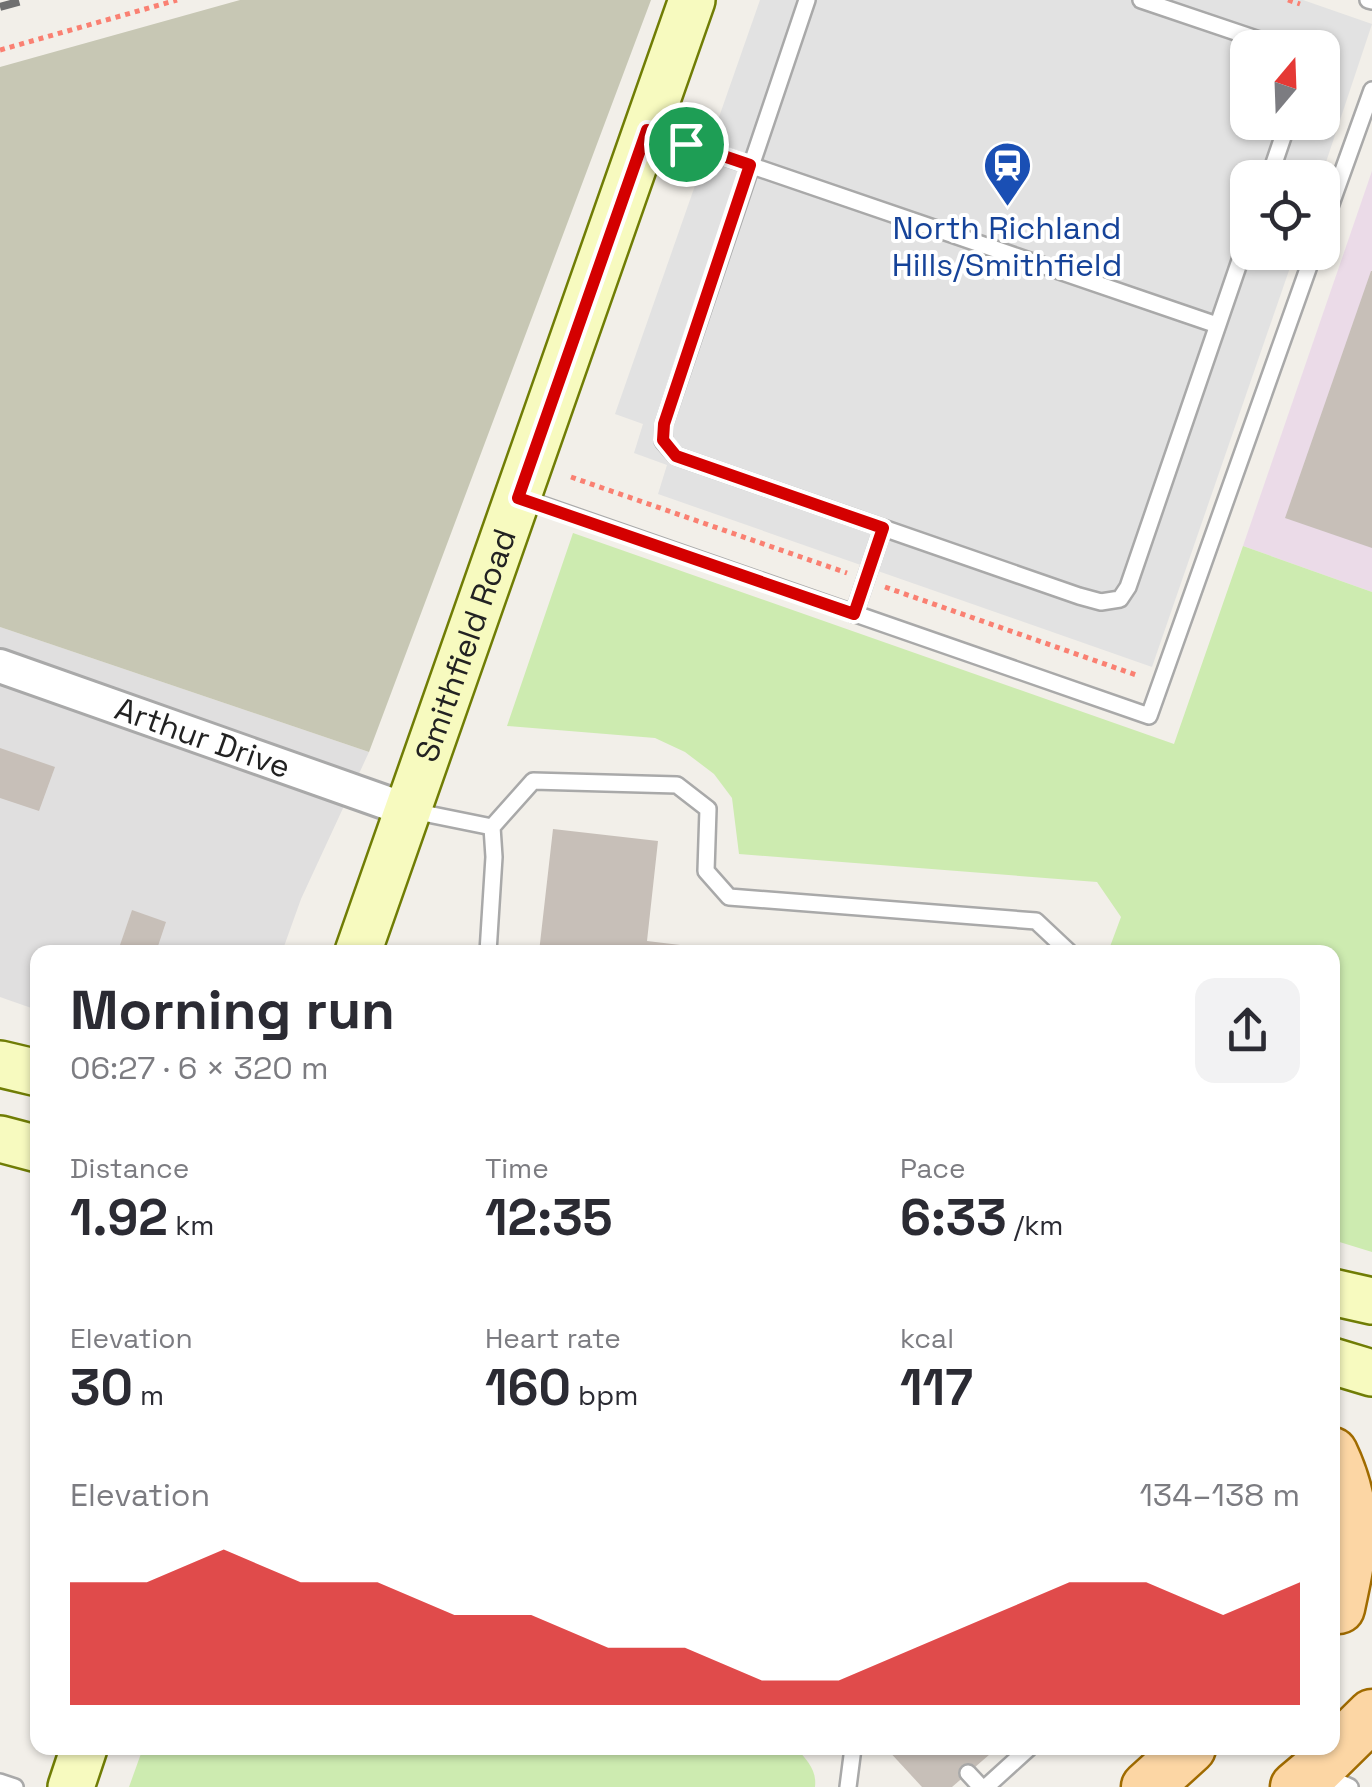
<!DOCTYPE html>
<html lang="en">
<head>
<meta charset="utf-8">
<style>
	body { margin:0; font-family:"Space Grotesk",sans-serif; background:#f2f2f3; color:#2b2b33; height:100vh; display:flex; flex-direction:column; font-size:38px; white-space:nowrap }
	* { box-sizing:border-box; margin:0 }
	p { font-size:32px; color:#7c7c81 }
	.icon { flex:none; width:55px; height:55px; fill:none; stroke:currentColor; stroke-width:2; stroke-linecap:round; stroke-linejoin:round }
	.map { position:relative; flex:1; overflow:hidden }
	.sheet { position:absolute; left:30px; top:945px; width:1310px; height:810px; display:flex; flex-direction:column; background:#fff; border-radius:20px; box-shadow:0 2px 8px #0004 }
	.sheet>* { flex:none }
	.needle { width:65px; rotate:19deg }
	.tools { position:absolute; left:1230px; top:30px; display:grid; gap:20px }
	.tools a { display:grid; place-items:center; width:110px; height:110px; border-radius:20px; background:#fff; box-shadow:0 2px 8px #0004; font-size:50px }
	.pin { position:absolute; display:grid; place-items:center; width:85px; height:85px; color:#fff; margin:-42px; border:5px solid #fff; border-radius:50%; box-shadow:0 2px 10px #0007 }
	.round { display:grid; place-items:center; flex:none; width:105px; height:105px; border-radius:20px; background:#f2f2f3 }
	.summary { display:flex; align-items:center; justify-content:space-between; height:170px; padding:0 40px }
	h1 { font-size:55px; font-weight:600; line-height:75px }
	.metrics { display:grid; grid-template-columns:repeat(3,1fr); gap:15px; height:170px; padding:10px 40px }
	.metrics div { display:grid; align-content:center }
	.metrics b { font-size:50px; font-weight:600 }
	.metrics small { font-size:28px; font-weight:400 }
	.metrics p { font-size:28px }
	.chart { height:280px; padding:20px 40px }
	.chart p { display:flex; justify-content:space-between }
	.chart svg { width:100%; height:180px; margin-top:10px; fill:#d40000; opacity:.7 }
	.map>svg:first-child { display:block }
	.residential { fill:#e0dfdf }
	.industrial { fill:#ebdbe8 }
	.construction { fill:#c7c7b4 }
	.grass { fill:#cdebb0 }
	.parking { fill:#e2e2e2; fill-rule:evenodd }
	.building { fill:#c7bfb8 }
	.lines { fill:none; stroke-linecap:round; stroke-linejoin:round }
	.lane-casing { stroke:#a9a9a9; stroke-width:20 }
	.street-casing { stroke:#a9a9a9; stroke-width:38 }
	.secondary-casing { stroke:#707d05; stroke-width:50 }
	.primary-casing { stroke:#a06b00; stroke-width:55 }
	.path { stroke:#fa8072; stroke-width:5; stroke-dasharray:5 5; stroke-linecap:butt }
	.lane { stroke:#fff; stroke-width:15 }
	.street { stroke:#fff; stroke-width:32 }
	.secondary { stroke:#f7fabf; stroke-width:45 }
	.primary { stroke:#fcd6a4; stroke-width:50 }
	.rail { stroke:#707070; stroke-width:8; stroke-dasharray:20 20; stroke-linecap:butt }
	.route-casing { stroke:#fff; stroke-width:20 }
	.route { stroke:#d40000; stroke-width:12 }
	.labels { text-anchor:middle; dominant-baseline:central; stroke-width:8; stroke-linejoin:round; paint-order:stroke }
	.transit-label { font-size:32px; fill:#164399; stroke:#fff }
	.street-label { font-size:32px; fill:#222; stroke:#fff }
</style>
</head>
<body>
<div class="map">
<svg width="1372" height="1787" viewBox="0 0 1372 1787">
	<rect width="100%" height="100%" fill="#f2efe9"/>
	<polygon class="residential" points="0,627 369,752 301,899 282,952 38,952 37,1010 0,997"/>
	<polygon class="industrial" points="1372,171 1372,592 1243,546"/>
	<polygon class="construction" points="240,0 651,0 369,752 0,627 0,67"/>
	<g class="grass">
		<polygon points="573,533 1174,744 1243,546 1372,592 1372,1252 1333,1240 1332,952 1108,952 1121,917 1097,882 739,854 732,798 714,774 685,752 655,738 507,726"/>
		<path d="M143,1748h653c11,12 21,22 19,39h-686z"/>
	</g>
	<path class="parking" d="M760,0h543l69,24 -51,153 -73,1v74l47,1 -143,414 -494,-173 9,-29 -33,-12 9,-29 -28,-10zM1248,48h74v74h-74z"/>
	<g class="building">
		<polygon points="1371,271 1372,271 1372,548 1285,518"/>
		<polygon points="0,748 55,767 39,811 0,798"/>
		<polygon points="553,829 658,841 647,941 722,950 722,952 539,952"/>
		<polygon points="132,910 166,922 156,952 133,952 119,948"/>
		<polygon points="886,1748 997,1748 952,1787 922,1787"/>
	</g>
	<g class="lines">
		<defs>
			<g id="lane">
				<polyline points="807,0 664,424 663,441 676,456 1079,596 1101,602 1120,599 1128,587 1248,237"/>
				<polyline points="1141,0 1283,48"/>
				<polyline points="1368,0 1372,1"/>
				<polyline points="653,132 1217,325"/>
				<polyline points="1269,178 1288,122"/>
				<polyline points="1322,229 1372,90"/>
				<polyline points="522,498 1149,716 1314,252"/>
				<polyline points="854,614 883,528"/>
				<polyline points="413,811 492,827"/>
				<polyline points="488,952 494,857 492,827 533,781 677,785 708,809 706,871 729,897 1036,921 1069,952"/>
				<polyline points="968,1773 981,1787"/>
				<polyline points="1323,1775 1350,1787"/>
				<polyline points="0,1782 15,1787"/>
				<polyline points="848,1787 853,1748"/>
				<polyline points="986,1787 1029,1748"/>
			</g>
			<g id="street">
				<path id="s1" d="M0,666l407,144"/>
			</g>
			<g id="secondary">
				<path id="s2" d="M358,952l334,-952"/>
				<polyline points="0,1064 38,1073"/>
				<polyline points="0,1139 38,1149"/>
				<polyline points="1332,1292 1372,1301"/>
				<polyline points="1332,1361 1372,1373"/>
				<polyline points="71,1787 84,1748"/>
			</g>
			<g id="primary">
				<path d="M1332,1453c28,59 20,95 7,155"/>
				<polyline points="1147,1787 1190,1748"/>
				<polyline points="1296,1787 1315,1771 1372,1715"/>
			</g>
		</defs>
		<use href="#lane" class="lane-casing"/>
		<use href="#street" class="street-casing"/>
		<use href="#secondary" class="secondary-casing"/>
		<use href="#primary" class="primary-casing"/>
		<g class="path">
			<polyline points="1288,0 1300,4"/>
			<polyline points="0,50 177,0"/>
			<polyline points="571,477 847,573"/>
			<polyline points="885,587 1139,676"/>
		</g>
		<use href="#lane" class="lane"/>
		<use href="#street" class="street"/>
		<use href="#secondary" class="secondary"/>
		<use href="#primary" class="primary"/>
		<polyline class="rail" points="0,7 25,0"/>
	</g>
	<g class="lines">
		<defs>
			<polygon id="route" points="647,130 750,165 664,424 663,440 676,456 883,528 854,614 518,498"/>
		</defs>
		<use href="#route" class="route-casing"/>
		<use href="#route" class="route"/>
	</g>
	<defs>
		<symbol id="station-pin" viewBox="-11 -11 22 30"><path d="M0 17L-7.5 6A9.5 9.5 0 1 1 7.5 6Z" fill="#1a4fb4" stroke="#fff"/><path d="M-3-6H3Q5-6 5-4V2Q5 4 3 4L4.5 6H3L1.5 4h-3L-3 6H-4.5L-3 4Q-5 4-5 2V-4Q-5-6-3-6ZM-3.5-4v3h7v-3ZM-3.5 1v1.5H-2V1ZM2 1v1.5H3.5V1Z" fill="#fff"/></symbol>
	</defs>
	<g fill-rule="evenodd">
		<use href="#station-pin" x="980" y="138" width="55" height="75"/>
	</g>
	<g class="labels">
		<g class="transit-label">
			<text x="1007" y="228">North Richland<tspan x="1007" dy="37">Hills/Smithfield</tspan></text>
		</g>
		<g class="street-label">
			<text stroke="none"><textPath href="#s2" startOffset="325">Smithfield Road</textPath></text>
			<text stroke="none"><textPath href="#s1" startOffset="215">Arthur Drive</textPath></text>
		</g>
	</g>
</svg>
<div class="tools">
<a><svg class="needle" viewBox="-14 -14 28 28"><path d="M0-13l5 13h-10z" fill="#e53935"/><path d="M0 13l5-13h-10z" fill="#7c7c81"/></svg></a>
<a><svg class="icon" aria-label="locate" viewBox="0 0 24 24"><circle cx="12" cy="12" r="6"/><path d="M12 2v4M12 18v4M2 12h4M18 12h4"/></svg></a>
</div>
<div class="pin" style="left:686px;top:144px;background:#1e9e55"><svg class="icon" aria-label="arrive" viewBox="0 0 24 24"><path d="M6 21V4h12l-3 4 3 4H6"/></svg></div>
<section class="sheet">
<div class="summary"><div><h1>Morning run</h1><p>06:27 · 6 × 320 m</p></div><a class="round"><svg class="icon" aria-label="share" viewBox="0 0 24 24"><path d="M12 15V3M7 8l5-5 5 5M5 13v7h14v-7"/></svg></a></div>
<div class="metrics">
<div><p>Distance</p><b>1.92<small> km</small></b></div>
<div><p>Time</p><b>12:35</b></div>
<div><p>Pace</p><b>6:33<small> /km</small></b></div>
</div>
<div class="metrics">
<div><p>Elevation</p><b>30<small> m</small></b></div>
<div><p>Heart rate</p><b>160<small> bpm</small></b></div>
<div><p>kcal</p><b>117</b></div>
</div>
<div class="chart"><p><span>Elevation</span>134–138 m</p>
<svg viewBox="0 0 160 44" preserveAspectRatio="none"><path d="M0 44V14L10 14L20 6L30 14L40 14L50 22L60 22L70 30L80 30L90 38L100 38L110 30L120 22L130 14L140 14L150 22L160 14V44z"/></svg>
</div>
</section>
</div>
</body>
</html>
